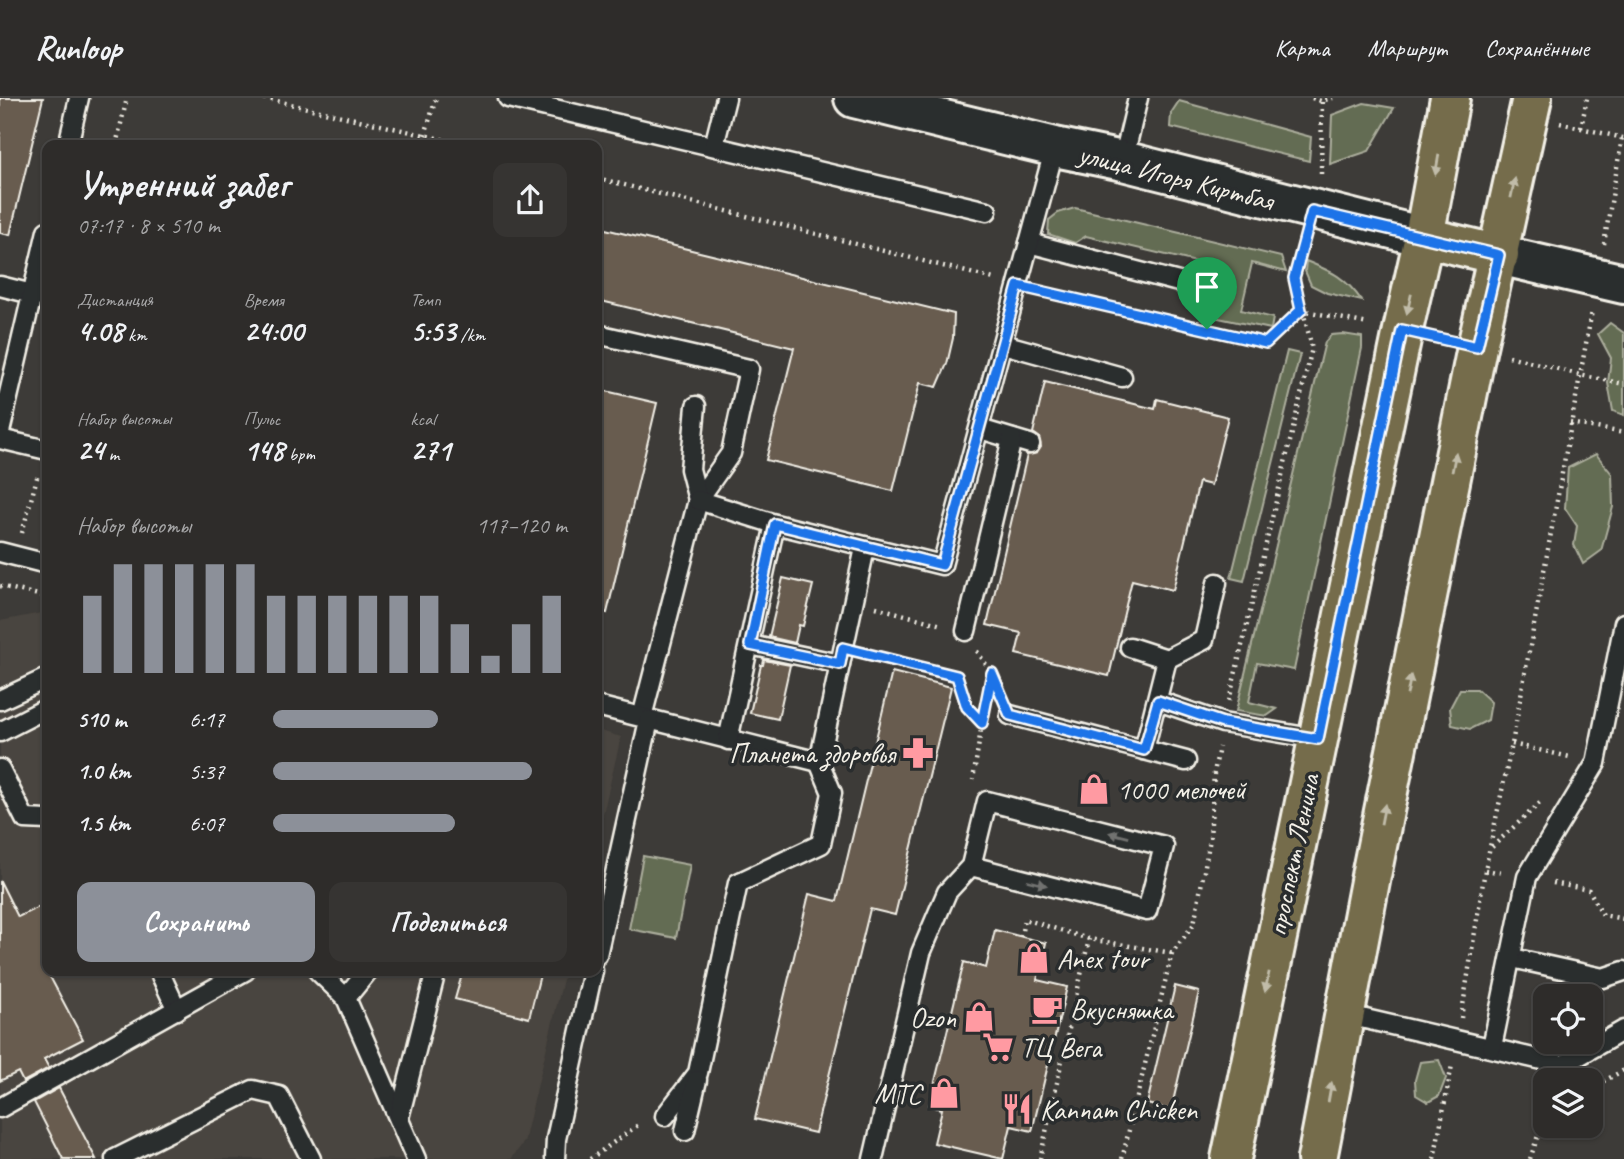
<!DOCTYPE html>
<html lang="ru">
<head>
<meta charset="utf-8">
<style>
	body { margin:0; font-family:Caveat,sans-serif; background:#363432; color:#f1f3f6; height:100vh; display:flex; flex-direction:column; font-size:26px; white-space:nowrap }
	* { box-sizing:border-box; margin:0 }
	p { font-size:23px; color:#a7a7a8 }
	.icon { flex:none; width:38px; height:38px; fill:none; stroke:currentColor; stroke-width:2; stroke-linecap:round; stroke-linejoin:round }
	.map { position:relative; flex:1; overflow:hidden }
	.details { position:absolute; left:42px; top:42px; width:560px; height:836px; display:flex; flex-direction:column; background:#2e2c2a; border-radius:14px; box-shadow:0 2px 5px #0004,0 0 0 2px #494847 }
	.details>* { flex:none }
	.buttons { position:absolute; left:1533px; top:886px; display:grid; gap:14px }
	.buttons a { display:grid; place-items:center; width:70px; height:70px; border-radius:14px; background:#2e2c2a; box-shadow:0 2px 5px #0004,0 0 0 2px #494847; font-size:35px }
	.pin { position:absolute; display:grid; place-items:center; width:60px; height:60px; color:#fff; margin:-72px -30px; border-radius:50% 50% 50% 0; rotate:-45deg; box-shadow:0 0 7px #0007 }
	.pin .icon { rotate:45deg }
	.round { display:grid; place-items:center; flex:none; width:74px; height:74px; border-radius:14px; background:#363432 }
	.overview { display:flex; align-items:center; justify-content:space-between; height:119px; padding:0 35px }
	h1 { font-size:38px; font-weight:600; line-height:52px }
	.stats { display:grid; grid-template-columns:repeat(3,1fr); gap:10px; height:119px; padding:7px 35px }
	.stats div { display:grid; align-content:center }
	.stats b { font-size:30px; font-weight:600 }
	.stats small { font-size:19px; font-weight:400 }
	.stats p { font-size:19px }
	.chart { height:196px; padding:14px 35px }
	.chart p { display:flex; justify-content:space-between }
	.chart svg { width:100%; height:126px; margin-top:7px; stroke:#8c9099; stroke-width:6 }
	.cta { display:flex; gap:14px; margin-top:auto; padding:14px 35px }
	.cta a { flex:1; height:80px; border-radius:14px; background:#8c9099; color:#fff; font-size:28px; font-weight:600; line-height:80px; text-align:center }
	.cta a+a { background:#363432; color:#f1f3f6 }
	ul { padding:0 35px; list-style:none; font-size:23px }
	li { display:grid; grid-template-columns:112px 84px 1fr; align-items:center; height:52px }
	li i { height:18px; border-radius:9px; background:#8c9099 }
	header { display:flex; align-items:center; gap:42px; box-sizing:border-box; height:98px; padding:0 35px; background:#2e2c2a; border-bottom:2px solid #494847 }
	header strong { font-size:33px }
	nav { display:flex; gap:38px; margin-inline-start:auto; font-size:24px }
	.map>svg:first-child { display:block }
	.built { fill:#4a453f }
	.green { fill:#646c52; stroke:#acae9d; stroke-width:2 }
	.building { fill:#685b4f; stroke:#f4f1e8; stroke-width:2 }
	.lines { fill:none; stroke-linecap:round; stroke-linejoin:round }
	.service-casing { stroke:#f4f1e8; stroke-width:23 }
	.secondary-casing { stroke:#f4f1e8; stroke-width:44 }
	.primary-casing { stroke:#f4f1e8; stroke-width:44 }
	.path { stroke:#f4f1e8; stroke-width:4.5; stroke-dasharray:2 5; stroke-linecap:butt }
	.service { stroke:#2a2d2e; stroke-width:18 }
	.secondary { stroke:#2a2d2e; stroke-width:38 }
	.primary { stroke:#746c4b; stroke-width:38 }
	.oneway { fill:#c1bca9 }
	.oneway2 { fill:#71726f }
	.route-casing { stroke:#fff; stroke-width:14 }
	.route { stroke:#1a73e8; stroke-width:9 }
	.labels { text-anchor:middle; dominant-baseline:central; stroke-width:7; stroke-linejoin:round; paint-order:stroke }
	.street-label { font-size:28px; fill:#f4f1e8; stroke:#2a2d2e }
	.poi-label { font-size:28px; fill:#f4f1e8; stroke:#2a2d2e; text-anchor:start }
</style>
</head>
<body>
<header>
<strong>Runloop</strong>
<nav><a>Карта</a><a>Маршрут</a><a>Сохранённые</a></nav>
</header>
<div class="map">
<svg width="1624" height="1061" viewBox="0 0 1624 1061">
	<rect width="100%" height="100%" fill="#3d3b38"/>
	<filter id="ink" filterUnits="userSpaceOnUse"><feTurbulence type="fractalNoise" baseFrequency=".0143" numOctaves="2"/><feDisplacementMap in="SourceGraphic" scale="14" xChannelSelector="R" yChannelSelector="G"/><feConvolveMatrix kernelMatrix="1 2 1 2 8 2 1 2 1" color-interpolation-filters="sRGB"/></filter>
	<g filter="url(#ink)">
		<g class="built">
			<polygon points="47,514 47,873 565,873 524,1044 511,1061 0,1061 0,523"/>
			<polygon points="597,632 621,639 597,741"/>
		</g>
		<g class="green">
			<polygon points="1179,3 1311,39 1309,63 1170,29 1171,15"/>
			<polygon points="1364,5 1394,10 1369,53 1330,66 1332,17"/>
			<polygon points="1075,110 1281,159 1286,174 1252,165 1241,212 1273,220 1271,231 1204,217 1213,168 1086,138 1075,145 1048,136 1049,122 1058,115"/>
			<path d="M1306,163c27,11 39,16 56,40l-35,-8 -16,-8 -6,-14z"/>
			<polygon points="1610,225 1624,235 1624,317 1613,313 1608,285 1611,260 1598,236"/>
			<polygon points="1343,236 1362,239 1362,250 1294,572 1257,565 1249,604 1277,611 1267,618 1236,613 1325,244 1331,237"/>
			<polygon points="1287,253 1300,256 1244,483 1231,480"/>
			<polygon points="1596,356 1612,376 1613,409 1601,453 1583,466 1574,447 1577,428 1565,410 1568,370"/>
			<polygon points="1460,591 1477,591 1491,604 1488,622 1470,631 1452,627 1450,610"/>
			<polygon points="643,758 690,767 676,840 629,831"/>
			<polygon points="1439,962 1446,980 1439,998 1428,1004 1416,997 1415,982 1420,964"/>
		</g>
		<g class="building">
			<polygon points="0,0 43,0 10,137 0,135"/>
			<polygon points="597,129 954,216 953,240 947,266 937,289 920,285 893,393 766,362 794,250 597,202"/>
			<polygon points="1045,284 1155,311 1157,301 1228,319 1211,387 1199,384 1173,492 1132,482 1109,578 1016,556 1021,535 987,527 1027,357 1037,355 1041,349 1039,339 1033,335"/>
			<polygon points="597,291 657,305 607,515 597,513"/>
			<polygon points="783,480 813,487 803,528 799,527 795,545 769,539"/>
			<polygon points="764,562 790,567 778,621 750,615 761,567 763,567"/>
			<polygon points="892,574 951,589 895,817 870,811 815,1035 755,1021 809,796 837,803"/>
			<polygon points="0,783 18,819 47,805 47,873 83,941 44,961 49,970 23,984 18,974 0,983"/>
			<polygon points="995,832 1046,845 1037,882 1067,889 1032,1033 1011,1028 1003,1061 934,1045 942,1011 929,1008 964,864 986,870"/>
			<polygon points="463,873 541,873 529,920 455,901"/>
			<polygon points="1175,888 1199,894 1171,1012 1147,1006"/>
			<polygon points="59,990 96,1061 63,1061 34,1004"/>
		</g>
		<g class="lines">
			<defs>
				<g id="service">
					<polyline points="508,0 987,113"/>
					<polyline points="68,47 79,0"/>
					<polyline points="714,48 726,0"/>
					<polyline points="1123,63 1138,0"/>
					<polyline points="1029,145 1194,188"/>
					<polyline points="0,188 32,196"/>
					<polyline points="597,236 749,271 731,355 698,402 642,619"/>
					<polyline points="1003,246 1122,279"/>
					<polyline points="696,308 690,371 698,402"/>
					<polyline points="980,331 1030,346"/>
					<polyline points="0,334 47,133"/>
					<polyline points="0,341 47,352"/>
					<polyline points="698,402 775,426 942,467 1055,49"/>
					<polyline points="0,454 47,466"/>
					<polyline points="966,533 1012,341"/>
					<polyline points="750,547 840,566"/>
					<polyline points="1130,549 1167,561"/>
					<polyline points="0,602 47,580"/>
					<polyline points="1158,603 1223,625 1318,641"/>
					<polyline points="597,608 819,664"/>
					<polyline points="1010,617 1186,663"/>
					<polyline points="0,634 47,610"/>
					<polyline points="728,642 775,426"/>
					<polyline points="1144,652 1167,561 1204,542 1217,485"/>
					<polyline points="0,671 25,721 47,722"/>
					<polyline points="597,857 649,622"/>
					<polyline points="1512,860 1603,880 1624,873"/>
					<polyline points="159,873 177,912"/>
					<polyline points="318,873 346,900 416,1061"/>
					<polyline points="346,900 368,873"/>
					<polyline points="1344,916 1563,967 1624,932"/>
					<polyline points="1492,949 1527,779 1596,665 1624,525"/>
					<polyline points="0,1010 245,873"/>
					<polyline points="665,1018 698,975 738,785 821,746 832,695 819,664 865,450"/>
					<polyline points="399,1020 436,873"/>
					<polyline points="685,1033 697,982"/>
					<polyline points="115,1061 253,992 279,998 311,1061"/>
					<polyline points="555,1061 556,1041 593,873"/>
					<polyline points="873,1061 921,855 947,794 971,768 987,703 1164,748 1147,813 971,768"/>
				</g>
				<g id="secondary">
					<polyline points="854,0 1055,49 1123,63 1424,139"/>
					<polyline points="1499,157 1624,186"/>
				</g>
				<g id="primary">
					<polyline points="1424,139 1499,157"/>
					<polyline points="1231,1061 1403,232 1424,139 1450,0"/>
					<polyline points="1317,1061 1371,778 1477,249 1532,0"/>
				</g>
			</defs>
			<use href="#service" class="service-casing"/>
			<use href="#secondary" class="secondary-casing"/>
			<use href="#primary" class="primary-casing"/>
			<g class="path">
				<polyline points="264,0 467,47"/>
				<polyline points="1312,0 1321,3 1333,0"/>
				<polyline points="1560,25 1623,40"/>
				<polyline points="1581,30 1587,0"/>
				<polyline points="425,37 436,0"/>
				<polyline points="116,47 127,0"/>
				<polyline points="1321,76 1322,0"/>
				<polyline points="597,80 994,181"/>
				<polyline points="1604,146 1622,40"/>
				<polyline points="1040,191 1266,245 1301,212 1368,226"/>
				<polyline points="1509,258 1580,277 1624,286"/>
				<polyline points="1570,325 1624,335"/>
				<polyline points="22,435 38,376"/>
				<polyline points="0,488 47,499"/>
				<polyline points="876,509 942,527"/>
				<polyline points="977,553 992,575 1000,594"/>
				<polyline points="868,556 957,578 967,609 982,625 973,682"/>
				<polyline points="1229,603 1312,250 1295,180 1303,145"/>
				<polyline points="987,604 992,575"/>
				<polyline points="1512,646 1570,659"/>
				<polyline points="1492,749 1542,703"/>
				<polyline points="1485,772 1503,775"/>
				<polyline points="1553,785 1589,792 1603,817 1624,821"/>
				<polyline points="1021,839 1024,821 1089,841 1172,855"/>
				<polyline points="1461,920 1485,772 1512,646 1592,213"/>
				<polyline points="1591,990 1624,972"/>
				<polyline points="590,1061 641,1025"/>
				<polyline points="1040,1061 1089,841"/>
				<polyline points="1122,1061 1172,855 1194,826 1210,741 1214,675 1219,649"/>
				<polyline points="1434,1061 1452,967"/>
				<polyline points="1530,1061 1545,1017"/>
			</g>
			<use href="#service" class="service"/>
			<use href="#secondary" class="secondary"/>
			<use href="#primary" class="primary"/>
		</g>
		<defs><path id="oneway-solid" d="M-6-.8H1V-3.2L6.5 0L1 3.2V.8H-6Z" transform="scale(1.75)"/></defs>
		<g class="oneway">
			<use href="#oneway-solid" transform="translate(1437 67) rotate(100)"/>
			<use href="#oneway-solid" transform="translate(1513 90) rotate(-78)"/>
			<use href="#oneway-solid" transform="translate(1409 206) rotate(103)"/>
			<use href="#oneway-solid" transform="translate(1454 364) rotate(-79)"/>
			<use href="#oneway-solid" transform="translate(1409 587) rotate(-79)"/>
			<use href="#oneway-solid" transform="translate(1383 716) rotate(-79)"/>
			<use href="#oneway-solid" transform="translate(1267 884) rotate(102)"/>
			<use href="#oneway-solid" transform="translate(1330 994) rotate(-80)"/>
		</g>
		<g class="oneway2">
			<use href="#oneway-solid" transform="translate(1119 737) rotate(-166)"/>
			<use href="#oneway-solid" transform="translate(1037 785) rotate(14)"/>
		</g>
	</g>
	<g class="lines" filter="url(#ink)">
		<defs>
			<polygon id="route" points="1312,113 1499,157 1477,249 1402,232 1318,641 1223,625 1158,603 1144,652 1010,617 992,575 982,625 967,609 957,578 843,550 840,566 750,547 775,426 942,467 1018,188 1266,245 1301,212 1294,180"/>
		</defs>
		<use href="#route" class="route-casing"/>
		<use href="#route" class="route"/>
	</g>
	<defs>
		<symbol id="pharmacy-bare" viewBox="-9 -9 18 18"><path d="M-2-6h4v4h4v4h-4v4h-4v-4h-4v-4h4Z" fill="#ff9aa2" stroke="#2a2d2e" stroke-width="2.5" paint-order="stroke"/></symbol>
		<symbol id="shop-bare" viewBox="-9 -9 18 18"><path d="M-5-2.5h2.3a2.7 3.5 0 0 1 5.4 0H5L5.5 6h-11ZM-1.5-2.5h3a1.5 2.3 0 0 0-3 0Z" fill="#ff9aa2" stroke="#2a2d2e" stroke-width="2.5" paint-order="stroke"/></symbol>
		<symbol id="cafe-bare" viewBox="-9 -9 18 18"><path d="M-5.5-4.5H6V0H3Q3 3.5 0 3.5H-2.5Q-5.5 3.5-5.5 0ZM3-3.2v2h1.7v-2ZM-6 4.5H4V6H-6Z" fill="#ff9aa2" stroke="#2a2d2e" stroke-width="2.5" paint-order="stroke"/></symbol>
		<symbol id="supermarket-bare" viewBox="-9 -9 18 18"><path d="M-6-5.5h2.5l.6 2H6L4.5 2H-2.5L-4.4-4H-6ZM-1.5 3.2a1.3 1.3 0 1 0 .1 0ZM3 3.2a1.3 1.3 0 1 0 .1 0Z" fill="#ff9aa2" stroke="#2a2d2e" stroke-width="2.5" paint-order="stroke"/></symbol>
		<symbol id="restaurant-bare" viewBox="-9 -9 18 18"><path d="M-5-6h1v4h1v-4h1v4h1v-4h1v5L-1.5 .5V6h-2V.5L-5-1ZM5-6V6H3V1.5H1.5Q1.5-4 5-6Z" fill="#ff9aa2" stroke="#2a2d2e" stroke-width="2.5" paint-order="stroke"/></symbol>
	</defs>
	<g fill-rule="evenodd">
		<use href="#pharmacy-bare" x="896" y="633" width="44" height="44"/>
		<use href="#shop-bare" x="1072" y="669" width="44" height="44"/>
		<use href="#shop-bare" x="1012" y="838" width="44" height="44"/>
		<use href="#cafe-bare" x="1025" y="889" width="44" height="44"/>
		<use href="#shop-bare" x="957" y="897" width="44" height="44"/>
		<use href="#supermarket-bare" x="976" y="927" width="44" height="44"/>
		<use href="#shop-bare" x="922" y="973" width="44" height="44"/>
		<use href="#restaurant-bare" x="995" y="989" width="44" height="44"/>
	</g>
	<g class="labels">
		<g class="street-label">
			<text transform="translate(1176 79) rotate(14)">улица Игоря Киртбая</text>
			<text transform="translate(1293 757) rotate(-78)">проспект Ленина</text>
		</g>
		<g class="poi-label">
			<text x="895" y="655" text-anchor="end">Планета здоровья</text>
			<text x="1117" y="691">1000 мелочей</text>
			<text x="1057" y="860">Anex tour</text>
			<text x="1070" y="911">Вкусняшка</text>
			<text x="956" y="919" text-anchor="end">Ozon</text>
			<text x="1021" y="949">ТЦ Вега</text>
			<text x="921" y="995" text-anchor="end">МТС</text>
			<text x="1040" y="1011">Kannam Chicken</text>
		</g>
	</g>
</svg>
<div class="buttons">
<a><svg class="icon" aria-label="locate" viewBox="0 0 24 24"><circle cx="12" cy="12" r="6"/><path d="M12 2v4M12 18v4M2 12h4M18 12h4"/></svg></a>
<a><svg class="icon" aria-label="layers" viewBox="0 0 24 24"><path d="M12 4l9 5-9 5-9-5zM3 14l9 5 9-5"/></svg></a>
</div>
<div class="pin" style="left:1207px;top:231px;background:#1e9e55"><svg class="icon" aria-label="arrive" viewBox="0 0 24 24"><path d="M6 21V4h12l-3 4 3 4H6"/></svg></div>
<section class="details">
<div class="overview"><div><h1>Утренний забег</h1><p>07:17 · 8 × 510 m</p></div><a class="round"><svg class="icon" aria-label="share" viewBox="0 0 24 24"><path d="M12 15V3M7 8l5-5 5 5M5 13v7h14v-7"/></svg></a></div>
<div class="stats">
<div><p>Дистанция</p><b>4.08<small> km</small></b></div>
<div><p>Время</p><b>24:00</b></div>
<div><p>Темп</p><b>5:53<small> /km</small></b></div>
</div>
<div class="stats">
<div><p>Набор высоты</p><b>24<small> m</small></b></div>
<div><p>Пульс</p><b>148<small> bpm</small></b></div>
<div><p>kcal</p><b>271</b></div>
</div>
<div class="chart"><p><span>Набор высоты</span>117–120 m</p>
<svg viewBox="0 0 160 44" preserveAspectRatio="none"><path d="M5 44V17M15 44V6M25 44V6M35 44V6M45 44V6M55 44V6M65 44V17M75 44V17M85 44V17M95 44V17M105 44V17M115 44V17M125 44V27M135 44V38M145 44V27M155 44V17"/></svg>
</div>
<ul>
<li><b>510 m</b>6:17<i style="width:56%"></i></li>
<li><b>1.0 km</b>5:37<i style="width:88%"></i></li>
<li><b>1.5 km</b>6:07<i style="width:62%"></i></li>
</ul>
<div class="cta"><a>Сохранить</a><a>Поделиться</a></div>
</section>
</div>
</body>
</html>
